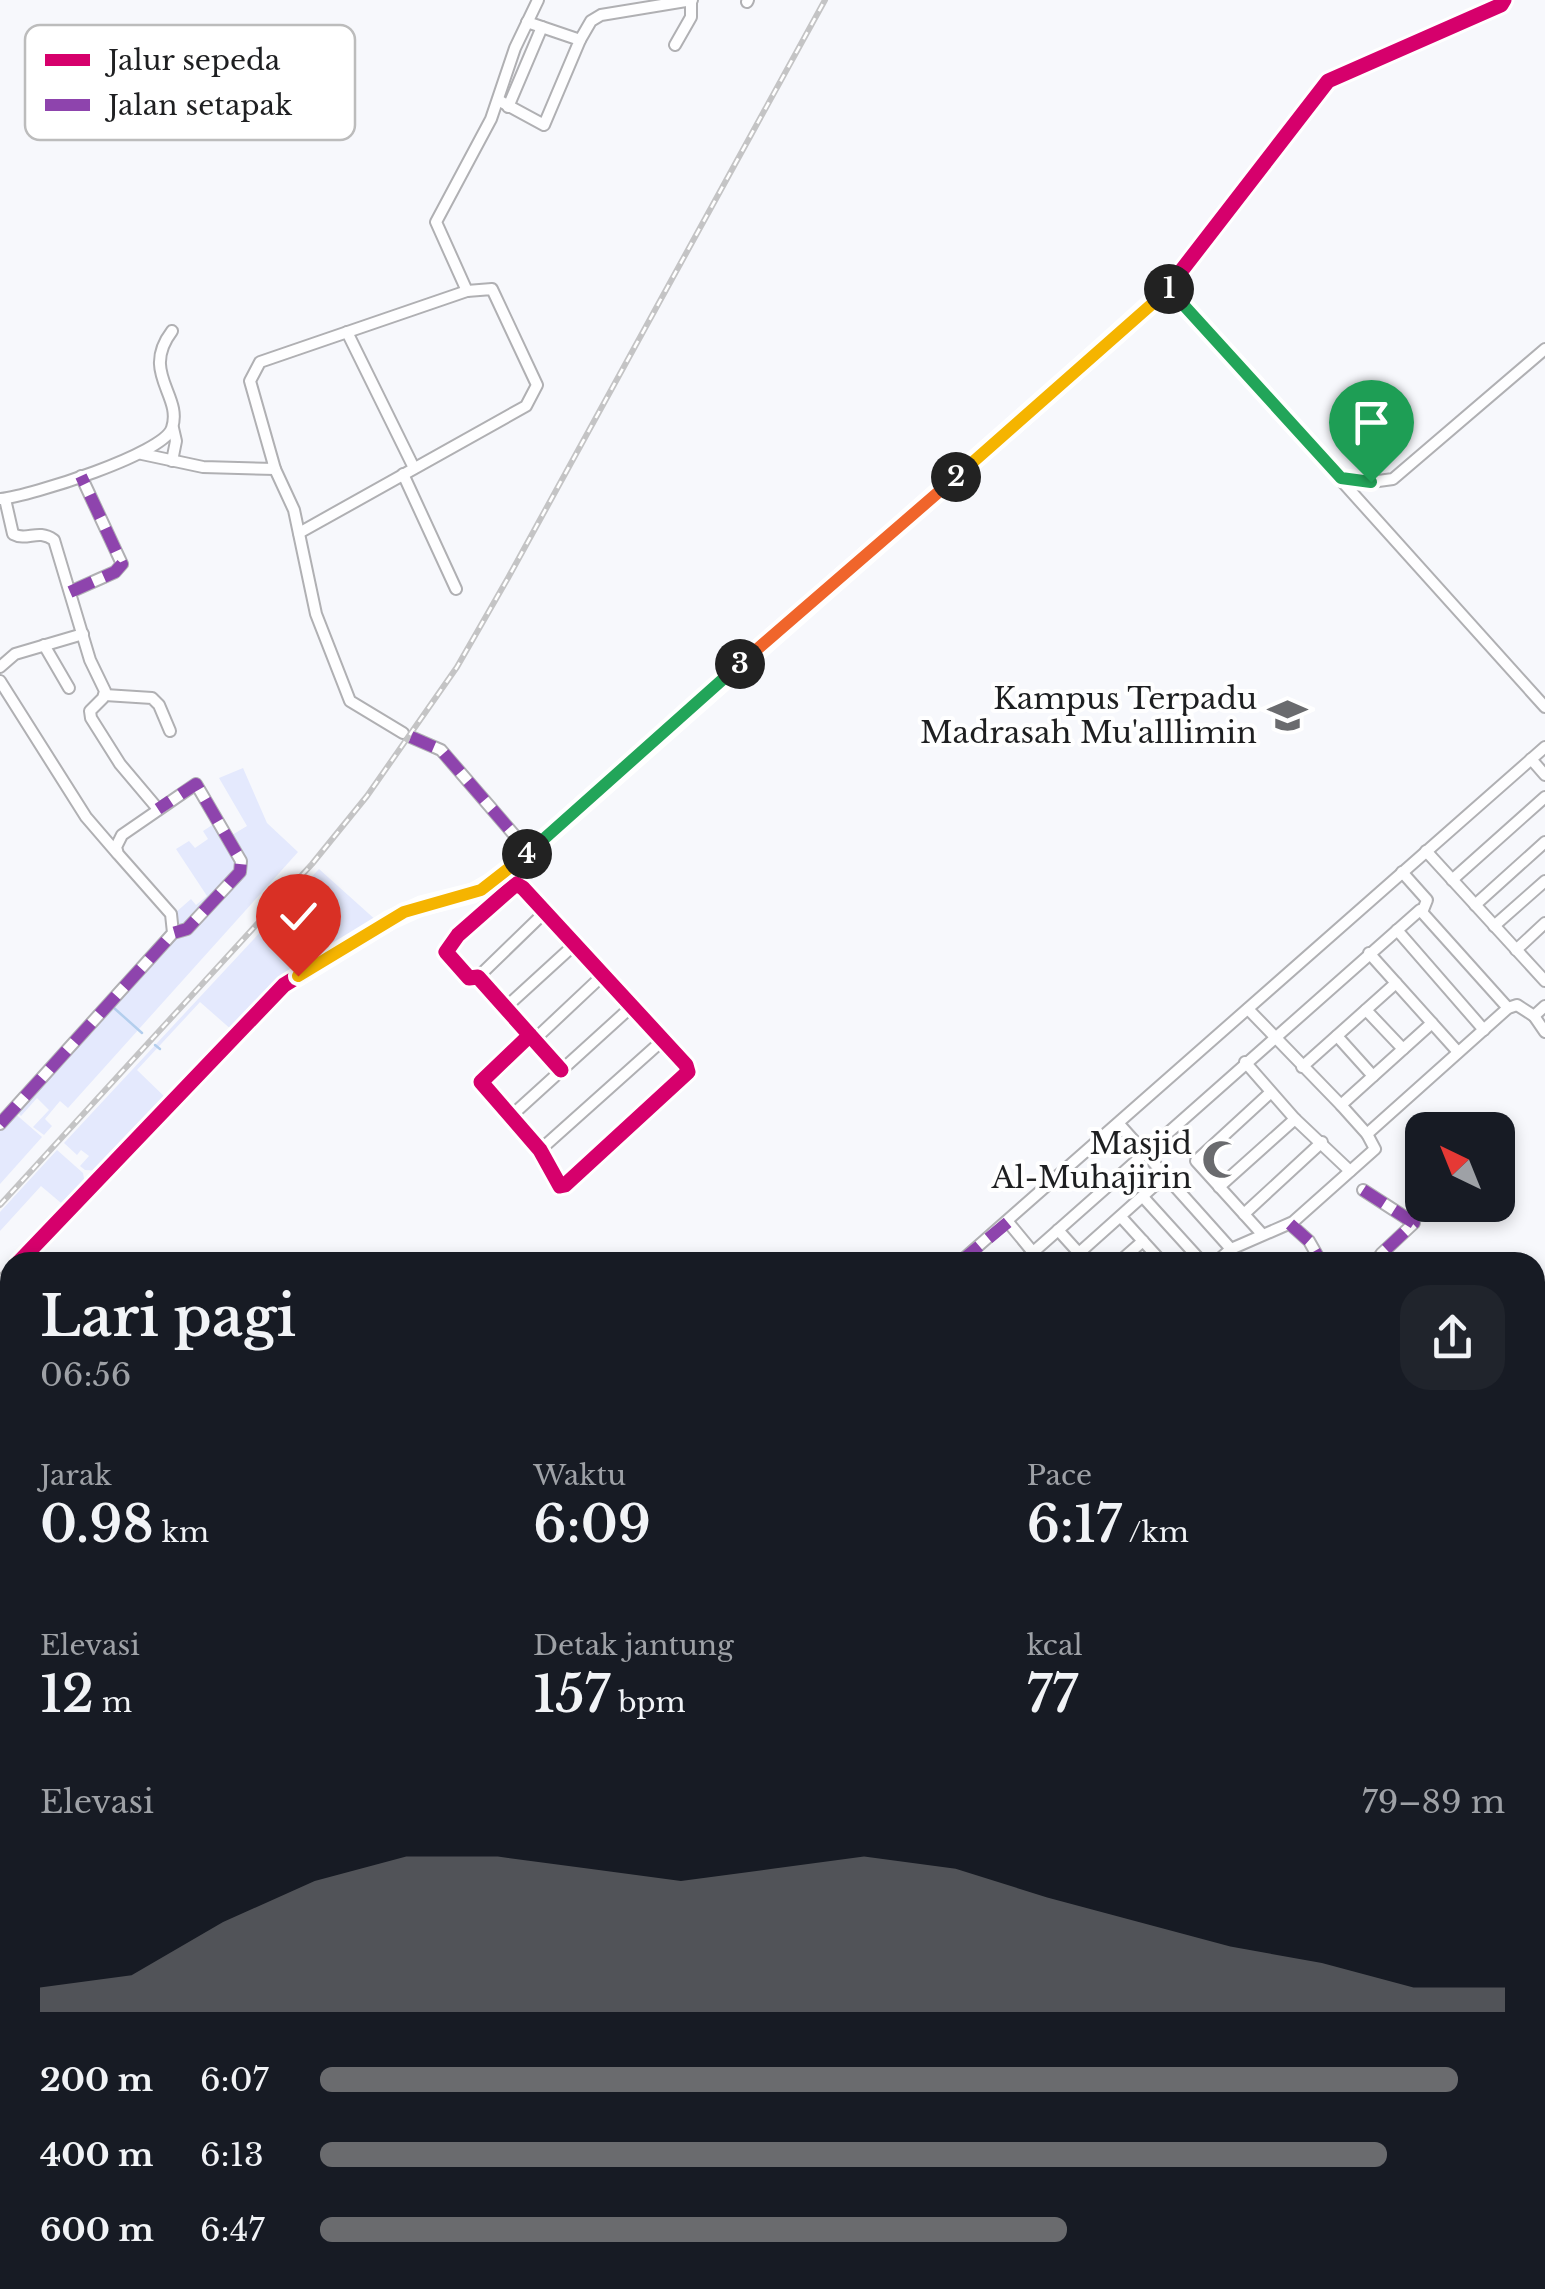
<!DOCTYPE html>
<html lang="id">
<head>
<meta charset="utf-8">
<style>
	body { margin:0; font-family:"Libre Baskerville",serif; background:#20242c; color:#f1f3f6; height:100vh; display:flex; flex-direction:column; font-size:38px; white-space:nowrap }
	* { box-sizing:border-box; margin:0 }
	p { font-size:32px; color:#9ea1a6 }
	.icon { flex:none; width:55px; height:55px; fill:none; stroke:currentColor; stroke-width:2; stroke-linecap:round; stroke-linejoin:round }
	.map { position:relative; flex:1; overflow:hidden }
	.drawer { position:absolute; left:0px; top:1252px; width:1545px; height:1038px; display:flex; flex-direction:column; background:#171b24; border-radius:30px 30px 0 0; box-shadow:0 5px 15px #0003 }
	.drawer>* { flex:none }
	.needle { width:65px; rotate:317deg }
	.controls { position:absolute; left:1405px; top:1112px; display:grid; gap:20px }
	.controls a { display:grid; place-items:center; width:110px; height:110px; border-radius:20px; background:#171b24; box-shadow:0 5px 15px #0003; font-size:50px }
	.pin { position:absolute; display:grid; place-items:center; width:85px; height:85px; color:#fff; margin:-102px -42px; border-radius:50% 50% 50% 0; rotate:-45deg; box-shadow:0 0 10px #0007 }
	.pin .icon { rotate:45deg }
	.km { position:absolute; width:50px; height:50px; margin:-25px; border-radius:50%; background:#222; color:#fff; font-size:28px; line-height:50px; text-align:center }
	.round { display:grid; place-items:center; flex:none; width:105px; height:105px; border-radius:30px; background:#20242c }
	.headline { display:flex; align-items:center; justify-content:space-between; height:170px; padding:0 40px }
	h1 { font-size:55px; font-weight:600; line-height:75px }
	.stats { display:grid; grid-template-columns:repeat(3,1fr); gap:15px; height:170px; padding:10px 40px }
	.stats div { display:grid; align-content:center }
	.stats b { font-size:50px; font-weight:600 }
	.stats small { font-size:28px; font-weight:400 }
	.stats p { font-size:28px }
	.chart { height:280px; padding:20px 40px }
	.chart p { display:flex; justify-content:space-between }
	.chart svg { width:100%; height:180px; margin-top:10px; fill:#6a6b6e; opacity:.7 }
	ul { padding:0 40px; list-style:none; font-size:32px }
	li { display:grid; grid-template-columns:160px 120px 1fr; align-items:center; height:75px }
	li i { height:25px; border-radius:12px; background:#6a6b6e }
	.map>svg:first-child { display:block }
	.green { fill:#e4e9fd }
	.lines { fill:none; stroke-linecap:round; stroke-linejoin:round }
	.stream { stroke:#b3ceed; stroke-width:2.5 }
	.street-casing { stroke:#b0b0b3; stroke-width:14 }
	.secondary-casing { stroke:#b0b0b3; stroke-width:19 }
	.highway-casing { stroke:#c1b9b3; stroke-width:24 }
	.street { stroke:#fefeff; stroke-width:10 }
	.secondary { stroke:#faf7f6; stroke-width:15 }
	.highway { stroke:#eee7e2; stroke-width:20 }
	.rail-casing { stroke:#c4c4c5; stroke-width:6 }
	.rail { stroke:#fff; stroke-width:2.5; stroke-dasharray:8; stroke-linecap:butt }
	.quiet { stroke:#8e44ad; stroke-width:12; stroke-dasharray:25 12; stroke-linecap:butt }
	.cycleway-casing { stroke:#fff; stroke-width:21 }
	.cycleway { stroke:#d6006c; stroke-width:15 }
	.split-1-casing { stroke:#fff; stroke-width:20 }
	.split-2-casing { stroke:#fff; stroke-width:20 }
	.split-3-casing { stroke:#fff; stroke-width:20 }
	.split-4-casing { stroke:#fff; stroke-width:20 }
	.split-5-casing { stroke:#fff; stroke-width:20 }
	.split-1 { stroke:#22a559; stroke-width:12 }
	.split-2 { stroke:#f5b400; stroke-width:12 }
	.split-3 { stroke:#f0652b; stroke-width:12 }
	.split-4 { stroke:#22a559; stroke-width:12 }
	.split-5 { stroke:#f5b400; stroke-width:12 }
	.labels { text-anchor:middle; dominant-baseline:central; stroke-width:8; stroke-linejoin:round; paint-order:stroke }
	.poi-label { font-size:30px; fill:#1e1f21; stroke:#fff; text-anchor:end }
	.key { fill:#fff; stroke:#bcbcbc; stroke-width:2.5 }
	.key-label { font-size:28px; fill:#1e1f21 }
</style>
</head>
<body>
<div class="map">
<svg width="1545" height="2289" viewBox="0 0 1545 2289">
	<rect width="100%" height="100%" fill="#f7f8fc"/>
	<g class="green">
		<polygon points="243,768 267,823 298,852 68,1108 60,1101 45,1119 52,1126 44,1135 33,1127 49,1110 37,1098 21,1116 14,1109 178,929 175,913 191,899 196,905 207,896 176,849 189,841 195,848 208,839 203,831 217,822 227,838 247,826 219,778"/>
		<polygon points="319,869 378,922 281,982 233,1031 200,1002 137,1070 168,1100 102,1171 85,1170 80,1166 89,1156 81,1150 77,1155 64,1143"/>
		<polygon points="12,1111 42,1137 0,1184 0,1127"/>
		<polygon points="57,1150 83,1173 86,1189 67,1208 41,1186 0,1231 0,1212"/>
	</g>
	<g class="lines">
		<g class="stream">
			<polyline points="114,1008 142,1033"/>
			<polyline points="155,1045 160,1049"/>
			<polyline points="0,1343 10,1345"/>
			<polyline points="4,1527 10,1543"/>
		</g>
		<defs>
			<g id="street">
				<polyline points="747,2 748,0"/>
				<polyline points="580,40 591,21 601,15 692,0"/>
				<polyline points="675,45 691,17 691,0"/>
				<polyline points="498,100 544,125 580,40 527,22"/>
				<polyline points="508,107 542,27"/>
				<polyline points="1168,288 1545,707"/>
				<polyline points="467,291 436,222 491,119 515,48 538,0"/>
				<polyline points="347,332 414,468"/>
				<polyline points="142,454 203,467 275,469 250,381 260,362 467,291 492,289 537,385 526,406 299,533"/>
				<polyline points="172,461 176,441 173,428"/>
				<polyline points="275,469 294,510 316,614 350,701 403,733"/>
				<polyline points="403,474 456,589"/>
				<polyline points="1342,478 1371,482 1393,479 1545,349"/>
				<path d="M1,499c29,-3 163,-45 171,-71 11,-33 -32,-55 0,-97"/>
				<path d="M5,499l8,35c15,8 24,-6 41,6l36,120 15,31 -2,7 -13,13 1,7 29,46 38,45"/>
				<polyline points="70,592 115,572 122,564 81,476"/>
				<polyline points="44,645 69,688"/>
				<polyline points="0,667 15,654 83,634"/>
				<polyline points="0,681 86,817 117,853"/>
				<polyline points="105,695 152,698 159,705 170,731"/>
				<polyline points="411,737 441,750 529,852"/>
				<polyline points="1531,759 1545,775"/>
				<polyline points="1426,851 1545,981"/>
				<polyline points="1402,872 1427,900 1423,910"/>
				<polyline points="1452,880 1545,797"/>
				<polyline points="1475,905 1545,842"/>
				<polyline points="1494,926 1545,881"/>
				<polyline points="1397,930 1484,1030"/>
				<polyline points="1516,950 1545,923"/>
				<polyline points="1369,953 1458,1052"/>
				<polyline points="478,977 545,912"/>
				<polyline points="506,1007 574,945"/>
				<polyline points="1366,1010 1403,1049"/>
				<polyline points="1534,1016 1545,1032"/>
				<polyline points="530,1035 481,1082 540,1150 560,1186 565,1185 688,1072 686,1065 523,888 516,884 458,935 446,952 469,978 478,977 561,1070"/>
				<polyline points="1337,1036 1373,1076"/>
				<polyline points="534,1040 602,976"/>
				<polyline points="1245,1062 1295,1119 1350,1171"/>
				<polyline points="1302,1067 1396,983"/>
				<polyline points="1341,1105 1432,1023"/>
				<polyline points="510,1117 630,1008"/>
				<polyline points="0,1124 173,933 187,929 240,872 241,861 196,784 122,835 116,847 118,854 171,914 173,933"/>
				<polyline points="1119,1124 1231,1249"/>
				<polyline points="1367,1134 1508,1008 1517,1005 1534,1016 1545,1006"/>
				<polyline points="540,1150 663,1040"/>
				<polyline points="1219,1187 1295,1119"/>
				<polyline points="1363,1190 1414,1223 1381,1254 1382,1262"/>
				<polyline points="1143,1197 1202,1262"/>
				<polyline points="1244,1214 1322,1142"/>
				<polyline points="1121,1217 1162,1262"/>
				<polyline points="1008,1222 1041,1262"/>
				<polyline points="1290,1224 1309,1241 1321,1262"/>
				<polyline points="1058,1230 1087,1262"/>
				<polyline points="1262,1234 1196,1161 1270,1093"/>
				<polyline points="1079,1253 1164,1177"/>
				<polyline points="19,1262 284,985 390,920 421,906 473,893 501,877 1105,345 1168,288 1328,81 1501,5 1504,0"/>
				<polyline points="960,1262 1545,747"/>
				<polyline points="1022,1262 1420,910 1508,1008"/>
				<polyline points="1119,1262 1143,1241"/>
				<polyline points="1216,1262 1231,1249 1293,1222 1375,1149 1367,1134 1341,1105 1248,1009"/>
				<polyline points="0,1283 10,1272"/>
				<polyline points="1535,1516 1545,1508"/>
				<polyline points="1535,1650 1545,1661"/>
				<polyline points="1535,1861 1545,1877"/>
				<polyline points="1535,1925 1545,1941"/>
				<polyline points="1535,2093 1545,2109"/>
				<polyline points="1535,2163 1545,2153"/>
				<polyline points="0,2236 10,2232"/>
				<polyline points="202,2280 207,2289"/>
				<polyline points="929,2280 955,2289"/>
				<polyline points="1083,2280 1090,2289"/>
				<polyline points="492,2289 501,2280"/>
				<polyline points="1021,2289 1033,2280"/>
			</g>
			<g id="secondary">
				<polyline points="0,1497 10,1524"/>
				<polyline points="553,2280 560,2289"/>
			</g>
			<g id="highway">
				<polyline points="1535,1916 1545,1903"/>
				<polyline points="1247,2289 1254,2280"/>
			</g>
		</defs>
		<use href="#street" class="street-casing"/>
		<use href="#secondary" class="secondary-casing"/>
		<use href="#highway" class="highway-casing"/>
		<use href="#street" class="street"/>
		<use href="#secondary" class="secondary"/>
		<use href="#highway" class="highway"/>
		<defs>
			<polyline id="rail" points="0,1205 312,864 367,796 457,667 508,578 825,0"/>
		</defs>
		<use href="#rail" class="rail-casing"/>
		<use href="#rail" class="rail"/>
		<g class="quiet">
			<polyline points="70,592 115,572 122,564 81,476"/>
			<polyline points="411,737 441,750 529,852"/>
			<polyline points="0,1124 173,933 187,929 240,872 241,861 196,784 158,809"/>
			<polyline points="1363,1190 1414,1223 1381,1254 1382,1262"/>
			<polyline points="1290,1224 1309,1241 1321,1262"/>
			<polyline points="960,1262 1008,1222"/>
			<polyline points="1535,1516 1545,1508"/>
			<polyline points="1535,1650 1545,1661"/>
			<polyline points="1535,1861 1545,1877"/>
			<polyline points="1535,1925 1545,1941"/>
			<polyline points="1535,2093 1545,2109"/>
			<polyline points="1535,2163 1545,2153"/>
		</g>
		<defs>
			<g id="cycleway">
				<polyline points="530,1035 481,1082 540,1150 560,1186 565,1185 688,1072 686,1065 523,888 516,884 458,935 446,952 469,978 478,977 561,1070"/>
				<polyline points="19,1262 284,985 390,920 421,906 473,893 501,877 1105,345 1168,288 1328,81 1501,5 1504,0"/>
			</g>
		</defs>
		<use href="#cycleway" class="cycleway-casing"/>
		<use href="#cycleway" class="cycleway"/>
	</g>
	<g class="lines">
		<defs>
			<polyline id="split-1" points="1169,289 1341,478 1371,482"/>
			<polyline id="split-2" points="956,477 1169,289"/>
			<polyline id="split-3" points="740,664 956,477"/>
			<polyline id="split-4" points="527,854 740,664"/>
			<polyline id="split-5" points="298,976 404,912 481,890 527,854"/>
		</defs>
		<use href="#split-1" class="split-1-casing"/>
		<use href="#split-2" class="split-2-casing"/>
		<use href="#split-3" class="split-3-casing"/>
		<use href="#split-4" class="split-4-casing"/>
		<use href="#split-5" class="split-5-casing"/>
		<use href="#split-1" class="split-1"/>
		<use href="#split-2" class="split-2"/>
		<use href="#split-3" class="split-3"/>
		<use href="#split-4" class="split-4"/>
		<use href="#split-5" class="split-5"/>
	</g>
	<defs>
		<symbol id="school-bare" viewBox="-9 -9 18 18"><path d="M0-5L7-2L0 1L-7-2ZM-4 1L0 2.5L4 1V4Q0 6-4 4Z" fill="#6a6b6e" stroke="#fff" stroke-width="2.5" paint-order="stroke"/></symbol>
		<symbol id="mosque-bare" viewBox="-9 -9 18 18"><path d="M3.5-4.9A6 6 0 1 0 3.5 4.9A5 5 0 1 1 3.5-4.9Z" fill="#6a6b6e" stroke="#fff" stroke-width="2.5" paint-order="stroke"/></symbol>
	</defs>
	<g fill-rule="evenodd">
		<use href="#school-bare" x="1260" y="688" width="55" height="55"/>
		<use href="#mosque-bare" x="1194" y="1132" width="55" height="55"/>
	</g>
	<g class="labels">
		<g class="poi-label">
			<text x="1257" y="698">Kampus Terpadu<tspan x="1257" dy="34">Madrasah Mu'alllimin</tspan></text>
			<text x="1192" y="1143">Masjid<tspan x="1192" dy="34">Al-Muhajirin</tspan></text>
		</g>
	</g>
	<rect x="25" y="25" width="330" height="115" rx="15" class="key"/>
	<rect x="45" y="54" width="45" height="12" fill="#d6006c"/>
	<rect x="45" y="99" width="45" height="12" fill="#8e44ad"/>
	<g class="key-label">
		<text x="108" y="70">Jalur sepeda</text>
		<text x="108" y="115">Jalan setapak</text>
	</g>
</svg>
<div class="controls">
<a><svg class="needle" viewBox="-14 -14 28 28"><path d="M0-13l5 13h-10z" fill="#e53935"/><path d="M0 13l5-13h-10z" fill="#9ea1a6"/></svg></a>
</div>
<div class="pin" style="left:1371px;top:482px;background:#1e9e55"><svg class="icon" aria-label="arrive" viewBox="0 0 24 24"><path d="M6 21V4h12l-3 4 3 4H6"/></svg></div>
<div class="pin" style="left:298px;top:976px;background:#d93025"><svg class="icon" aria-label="check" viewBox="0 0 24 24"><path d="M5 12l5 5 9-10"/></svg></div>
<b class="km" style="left:1169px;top:289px">1</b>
<b class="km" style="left:956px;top:477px">2</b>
<b class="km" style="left:740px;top:664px">3</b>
<b class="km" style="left:527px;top:854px">4</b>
<section class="drawer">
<div class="headline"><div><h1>Lari pagi</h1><p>06:56</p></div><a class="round"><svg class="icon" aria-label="share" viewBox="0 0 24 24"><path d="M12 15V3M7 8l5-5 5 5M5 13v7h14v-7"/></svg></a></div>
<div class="stats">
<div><p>Jarak</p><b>0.98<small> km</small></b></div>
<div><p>Waktu</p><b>6:09</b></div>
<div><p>Pace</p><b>6:17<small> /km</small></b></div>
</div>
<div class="stats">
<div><p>Elevasi</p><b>12<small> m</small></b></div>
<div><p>Detak jantung</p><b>157<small> bpm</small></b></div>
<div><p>kcal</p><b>77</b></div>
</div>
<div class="chart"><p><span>Elevasi</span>79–89 m</p>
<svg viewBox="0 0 160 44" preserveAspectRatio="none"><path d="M0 44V38L10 35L20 22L30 12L40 6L50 6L60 9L70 12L80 9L90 6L100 9L110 16L120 22L130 28L140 32L150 38L160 38V44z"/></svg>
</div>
<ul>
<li><b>200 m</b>6:07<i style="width:96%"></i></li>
<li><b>400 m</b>6:13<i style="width:90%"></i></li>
<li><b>600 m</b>6:47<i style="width:63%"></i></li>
</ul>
</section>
</div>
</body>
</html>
